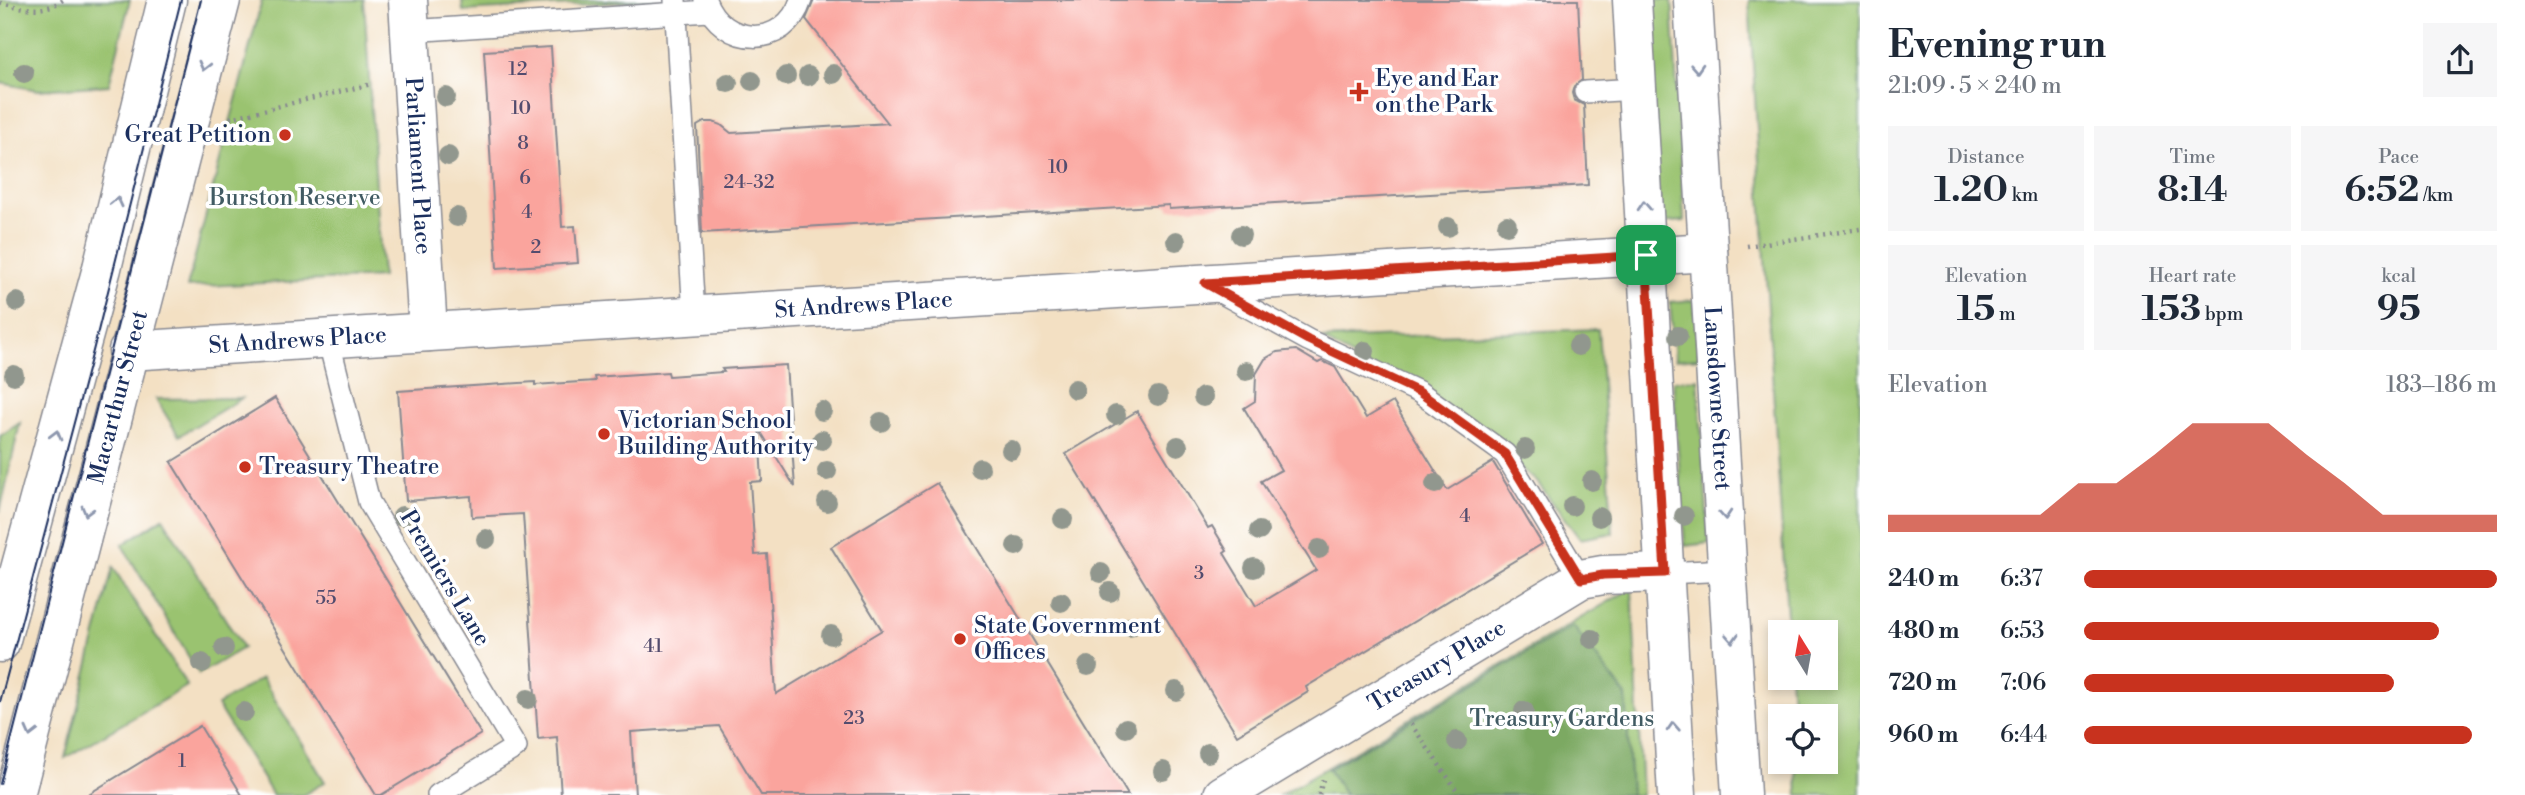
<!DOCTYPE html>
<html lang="en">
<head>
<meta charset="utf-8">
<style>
	body { margin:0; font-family:"Libre Bodoni",serif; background:#f6f6f7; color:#1f2937; height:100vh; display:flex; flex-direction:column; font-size:26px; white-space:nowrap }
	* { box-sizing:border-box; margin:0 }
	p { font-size:23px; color:#747a83 }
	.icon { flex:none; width:38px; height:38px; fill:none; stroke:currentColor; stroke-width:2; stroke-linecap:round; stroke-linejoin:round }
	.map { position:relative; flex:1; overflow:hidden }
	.sheet { display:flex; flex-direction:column; background:#fff; width:665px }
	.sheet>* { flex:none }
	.needle { width:46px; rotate:349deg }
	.controls { position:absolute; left:1768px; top:620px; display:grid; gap:14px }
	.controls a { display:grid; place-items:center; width:70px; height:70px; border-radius:0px; background:#fff; box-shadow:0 4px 10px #0003; font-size:35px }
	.pin { position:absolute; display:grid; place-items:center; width:60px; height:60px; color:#fff; margin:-30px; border-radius:14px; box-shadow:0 4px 10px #0006 }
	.round { display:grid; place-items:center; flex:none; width:74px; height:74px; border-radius:0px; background:#f6f6f7 }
	.summary { display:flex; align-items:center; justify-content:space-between; height:119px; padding:0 28px }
	h1 { font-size:38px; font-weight:700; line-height:52px }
	.figures { display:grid; grid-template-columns:repeat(3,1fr); gap:10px; height:119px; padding:7px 28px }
	.figures div { display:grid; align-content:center; border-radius:0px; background:#f6f6f7; text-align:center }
	.figures b { font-size:35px; font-weight:700 }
	.figures small { font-size:19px; font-weight:400 }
	.figures p { font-size:19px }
	.chart { height:196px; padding:14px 28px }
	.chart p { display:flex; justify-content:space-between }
	.chart svg { width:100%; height:126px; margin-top:7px; fill:#c8321e; opacity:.7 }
	ul { padding:0 28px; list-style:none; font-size:23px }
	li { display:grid; grid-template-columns:112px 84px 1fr; align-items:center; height:52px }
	li i { height:18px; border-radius:9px; background:#c8321e }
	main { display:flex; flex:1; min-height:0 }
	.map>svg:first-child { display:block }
	.green { fill:#9ac36f; stroke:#5a7966; stroke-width:2 }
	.forest { fill:#7ba962; stroke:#4b6c60; stroke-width:2 }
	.building { fill:#faa49d }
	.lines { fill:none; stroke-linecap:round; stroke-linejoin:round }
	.lane-casing { stroke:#878890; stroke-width:24 }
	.street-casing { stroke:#878890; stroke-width:41 }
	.secondary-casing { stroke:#878890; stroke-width:41 }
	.primary-casing { stroke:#878890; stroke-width:41 }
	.path { stroke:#878890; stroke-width:4.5; stroke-dasharray:2 5; stroke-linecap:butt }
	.lane { stroke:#fff; stroke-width:21 }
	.street { stroke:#fff; stroke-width:38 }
	.secondary { stroke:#fff; stroke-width:38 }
	.primary { stroke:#fff; stroke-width:38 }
	.tram { stroke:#1b2f5e; stroke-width:2 }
	.tree { fill:#91978e }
	.oneway { stroke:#8d97ae }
	.route-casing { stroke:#fff; stroke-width:14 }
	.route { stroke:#c8321e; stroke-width:9 }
	.poi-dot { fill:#c8321e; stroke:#fff; stroke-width:2.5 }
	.labels { text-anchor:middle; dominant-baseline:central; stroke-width:7; stroke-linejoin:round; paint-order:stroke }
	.number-label { font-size:19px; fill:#534c6e }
	.poi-label { font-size:23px; fill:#1b2f5e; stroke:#fff; text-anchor:start }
	.street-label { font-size:23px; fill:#1b2f5e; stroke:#fff }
	.park-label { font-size:23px; fill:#415b63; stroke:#fff }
</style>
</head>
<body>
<main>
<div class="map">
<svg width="1860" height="795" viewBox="0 0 1860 795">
	<rect width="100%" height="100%" fill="#fff"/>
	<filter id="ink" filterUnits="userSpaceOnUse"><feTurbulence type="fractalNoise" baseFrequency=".0143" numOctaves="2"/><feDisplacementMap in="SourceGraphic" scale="14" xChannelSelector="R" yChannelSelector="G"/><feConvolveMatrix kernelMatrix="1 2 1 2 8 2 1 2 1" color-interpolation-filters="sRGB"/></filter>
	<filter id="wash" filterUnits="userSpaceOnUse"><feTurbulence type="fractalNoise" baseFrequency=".00686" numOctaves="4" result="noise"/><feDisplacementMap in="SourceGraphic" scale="28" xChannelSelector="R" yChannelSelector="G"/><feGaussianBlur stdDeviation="1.57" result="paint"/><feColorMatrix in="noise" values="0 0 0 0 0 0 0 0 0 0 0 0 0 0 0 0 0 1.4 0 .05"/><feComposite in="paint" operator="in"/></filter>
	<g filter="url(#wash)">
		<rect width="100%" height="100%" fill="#f3e0c3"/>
		<g class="green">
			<polygon points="0,0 130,0 109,85 38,90 0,83"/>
			<polygon points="262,0 364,0 382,277 187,287"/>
			<polygon points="666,0 463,11 462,1 474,0"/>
			<polygon points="1647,0 1672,0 1684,221 1659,223"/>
			<polygon points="1749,0 1860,0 1860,795 1798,795 1796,761 1825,761 1825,716 1793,716 1790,677 1825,677 1825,632 1788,632"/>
			<polygon points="1694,300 1699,358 1675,360 1670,302"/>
			<polygon points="1598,329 1613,533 1580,539 1537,482 1484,435 1322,339"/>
			<polygon points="1698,379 1709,543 1685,546 1673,381"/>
			<polygon points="242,398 179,436 156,399"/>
			<polygon points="20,423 0,512 0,436"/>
			<polygon points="163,518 243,648 199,674 122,545"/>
			<polygon points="113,567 187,686 65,758"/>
			<polygon points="1632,588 1642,795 1280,795"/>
			<polygon points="262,678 325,782 303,795 273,795 217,705"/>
		</g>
		<polygon class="forest" points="1573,626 1626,696 1631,795 1345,795 1328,769"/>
		<g id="blocks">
			<g class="building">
				<polygon points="814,0 1578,0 1582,80 1574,86 1572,93 1574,100 1584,105 1588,185 1169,209 1169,205 702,233 697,126 704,122 713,122 721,125 731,133 888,123 806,19"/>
				<polygon points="551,47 562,227 575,226 578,263 497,268 484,51"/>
				<polygon points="1296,350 1318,363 1322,361 1335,367 1366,418 1393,402 1447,490 1493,462 1542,544 1306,687 1308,692 1237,735 1066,454 1137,411 1208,528 1212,526 1227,551 1224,553 1256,606 1316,570 1261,481 1281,470 1244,408 1255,401 1256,374 1265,359 1277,352"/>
				<polygon points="786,365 795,487 759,429 762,481 750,482 755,555 767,554 776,694 882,630 831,547 937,483 1128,795 761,795 719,726 631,732 635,795 561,795 557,737 538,739 523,514 472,517 471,496 406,501 398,391 535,382 535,385 595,381 594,377 668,372 669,376 724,372 722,369"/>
				<polygon points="275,398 481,734 381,795 376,795 171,462"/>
				<polygon points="200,726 242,795 87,795"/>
			</g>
		</g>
	</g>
	<g filter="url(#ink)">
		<use href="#blocks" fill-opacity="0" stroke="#878890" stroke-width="2"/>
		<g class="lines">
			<defs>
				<g id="lane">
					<polyline points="675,0 694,315"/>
					<path d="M705,0c18,48 80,49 96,0"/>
					<polyline points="410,31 709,11"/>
					<polyline points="1585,92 1637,89"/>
					<polyline points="1213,288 1308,340 1419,392 1505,454 1581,579"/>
					<polyline points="328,338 369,502 516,747 438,795"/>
					<polyline points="1665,573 1728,570"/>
				</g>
				<g id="street">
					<path id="s1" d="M408,0l20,332"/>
					<path id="s2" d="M128,351l1580,-99"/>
					<path id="s3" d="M1223,795l358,-216 22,-4 62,-2"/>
				</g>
				<g id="secondary">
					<polyline points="0,643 102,268 167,0"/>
					<path id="s4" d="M15,795l206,-795"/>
				</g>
				<g id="primary">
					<polyline points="1632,0 1677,795"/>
					<path id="s5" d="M1693,0l48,795"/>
				</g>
			</defs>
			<use href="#lane" class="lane-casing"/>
			<use href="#street" class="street-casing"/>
			<use href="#secondary" class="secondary-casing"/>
			<use href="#primary" class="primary-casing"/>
			<g class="path">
				<path d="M0,3c24,5 42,11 63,-3"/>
				<polyline points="230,118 372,84"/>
				<polyline points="1747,246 1860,229"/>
				<polyline points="1411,724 1460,795"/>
				<polyline points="1319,795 1323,779"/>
			</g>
			<use href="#lane" class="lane"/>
			<use href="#street" class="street"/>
			<use href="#secondary" class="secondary"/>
			<use href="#primary" class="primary"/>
			<g class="tram">
				<polyline points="0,702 93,351 181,0"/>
				<polyline points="0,784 201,0"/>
			</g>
		</g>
		<g class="tree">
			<circle cx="24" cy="73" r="10"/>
			<circle cx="833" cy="74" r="10"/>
			<circle cx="786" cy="76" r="10"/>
			<circle cx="808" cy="76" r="10"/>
			<circle cx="752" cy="81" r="10"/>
			<circle cx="728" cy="83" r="10"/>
			<circle cx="446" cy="97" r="10"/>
			<circle cx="448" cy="156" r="10"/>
			<circle cx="457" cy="217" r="10"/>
			<circle cx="1507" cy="225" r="10"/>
			<circle cx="1448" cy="227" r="10"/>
			<circle cx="1241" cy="235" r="10"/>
			<circle cx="1176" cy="241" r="10"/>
			<circle cx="17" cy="302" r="10"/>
			<circle cx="1678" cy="336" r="10"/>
			<circle cx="1578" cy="346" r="10"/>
			<circle cx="1365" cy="351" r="10"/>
			<circle cx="1246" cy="371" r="10"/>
			<circle cx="14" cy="375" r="10"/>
			<circle cx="1075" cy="389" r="10"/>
			<circle cx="1158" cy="396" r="10"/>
			<circle cx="1203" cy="397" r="10"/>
			<circle cx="822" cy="411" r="10"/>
			<circle cx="1116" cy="415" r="10"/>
			<circle cx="881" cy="422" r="10"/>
			<circle cx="822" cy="440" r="10"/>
			<circle cx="1178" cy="446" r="10"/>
			<circle cx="1525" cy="449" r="10"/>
			<circle cx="1011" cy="450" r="10"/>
			<circle cx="980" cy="468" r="10"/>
			<circle cx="827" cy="471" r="10"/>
			<circle cx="1592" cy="481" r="10"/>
			<circle cx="1435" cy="484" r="10"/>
			<circle cx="827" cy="502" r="10"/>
			<circle cx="1572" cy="506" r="10"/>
			<circle cx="402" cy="516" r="10"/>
			<circle cx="1684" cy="516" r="10"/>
			<circle cx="1599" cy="517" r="10"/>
			<circle cx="1063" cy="519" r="10"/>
			<circle cx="1259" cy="531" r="10"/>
			<circle cx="486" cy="539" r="10"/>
			<circle cx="1016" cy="546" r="10"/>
			<circle cx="1319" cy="549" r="10"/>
			<circle cx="1254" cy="568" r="10"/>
			<circle cx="1101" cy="573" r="10"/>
			<circle cx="1110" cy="592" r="10"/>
			<circle cx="1061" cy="602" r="10"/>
			<circle cx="1130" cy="627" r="10"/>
			<circle cx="831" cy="635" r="10"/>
			<circle cx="1592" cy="639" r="10"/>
			<circle cx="224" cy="648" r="10"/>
			<circle cx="202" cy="663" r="10"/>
			<circle cx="1088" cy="666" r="10"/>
			<circle cx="1176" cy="691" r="10"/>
			<circle cx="528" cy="699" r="10"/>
			<circle cx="1524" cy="711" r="10"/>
			<circle cx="244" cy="712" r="10"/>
			<circle cx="1126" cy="728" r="10"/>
			<circle cx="1457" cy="741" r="10"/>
			<circle cx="1208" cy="753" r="10"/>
			<circle cx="1163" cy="771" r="10"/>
		</g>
		<defs><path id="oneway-chevron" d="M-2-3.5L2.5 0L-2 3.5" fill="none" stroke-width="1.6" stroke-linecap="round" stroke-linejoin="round" transform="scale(1.75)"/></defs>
		<g class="oneway">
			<use href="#oneway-chevron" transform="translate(204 66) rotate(104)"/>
			<use href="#oneway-chevron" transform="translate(1697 68) rotate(87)"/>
			<use href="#oneway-chevron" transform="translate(117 202) rotate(-77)"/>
			<use href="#oneway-chevron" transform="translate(1644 206) rotate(-93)"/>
			<use href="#oneway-chevron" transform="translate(56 435) rotate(-75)"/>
			<use href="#oneway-chevron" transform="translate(87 511) rotate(105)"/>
			<use href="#oneway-chevron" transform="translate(1725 515) rotate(86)"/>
			<use href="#oneway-chevron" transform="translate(1732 638) rotate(87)"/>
			<use href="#oneway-chevron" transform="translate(1673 727) rotate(-93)"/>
			<use href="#oneway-chevron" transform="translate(31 732) rotate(104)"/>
		</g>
	</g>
	<g class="lines" filter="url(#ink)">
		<defs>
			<polygon id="route" points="1646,255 1665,573 1603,575 1581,579 1505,454 1419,392 1308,340 1205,283"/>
		</defs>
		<use href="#route" class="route-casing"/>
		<use href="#route" class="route"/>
	</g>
	<g class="poi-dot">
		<path d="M1355.5 81.5h7v7h7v7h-7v7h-7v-7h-7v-7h7z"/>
		<circle cx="285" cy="135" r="7"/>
		<circle cx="604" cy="434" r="7"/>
		<circle cx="245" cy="467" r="7"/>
		<circle cx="960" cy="639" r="7"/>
	</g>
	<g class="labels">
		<g class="number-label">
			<text x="518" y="69">12</text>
			<text x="521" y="108">10</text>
			<text x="523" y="143">8</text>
			<text x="1058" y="167">10</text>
			<text x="525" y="178">6</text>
			<text x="749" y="182">24-32</text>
			<text x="527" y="212">4</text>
			<text x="536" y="247">2</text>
			<text x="1465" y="516">4</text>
			<text x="1199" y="573">3</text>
			<text x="326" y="598">55</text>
			<text x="653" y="646">41</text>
			<text x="854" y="718">23</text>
			<text x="182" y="761">1</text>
		</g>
		<g class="poi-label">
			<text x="1375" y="79">Eye and Ear<tspan x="1375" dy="26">on the Park</tspan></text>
			<text x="271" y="135" text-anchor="end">Great Petition</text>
			<text x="618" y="421">Victorian School<tspan x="618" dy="26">Building Authority</tspan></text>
			<text x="259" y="467">Treasury Theatre</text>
			<text x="974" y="626">State Government<tspan x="974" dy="26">Offices</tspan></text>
		</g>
		<g class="street-label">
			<text stroke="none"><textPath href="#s1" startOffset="166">Parliament Place</textPath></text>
			<text stroke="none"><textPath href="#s2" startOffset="737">St Andrews Place</textPath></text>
			<text stroke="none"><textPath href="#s2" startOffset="170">St Andrews Place</textPath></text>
			<text stroke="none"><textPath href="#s4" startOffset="411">Macarthur Street</textPath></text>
			<text stroke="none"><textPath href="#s5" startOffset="399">Lansdowne Street</textPath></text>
			<text transform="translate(445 578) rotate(59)">Premiers Lane</text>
			<text stroke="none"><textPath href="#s3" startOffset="250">Treasury Place</textPath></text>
		</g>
		<g class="park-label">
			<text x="295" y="198">Burston Reserve</text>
			<text x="1562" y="719">Treasury Gardens</text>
		</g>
	</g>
</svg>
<div class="controls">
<a><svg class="needle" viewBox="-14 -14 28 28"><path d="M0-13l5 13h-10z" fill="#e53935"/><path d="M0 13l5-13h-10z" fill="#747a83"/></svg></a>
<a><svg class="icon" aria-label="locate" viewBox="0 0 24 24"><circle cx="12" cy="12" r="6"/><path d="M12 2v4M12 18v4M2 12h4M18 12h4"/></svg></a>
</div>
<div class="pin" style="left:1646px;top:255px;background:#1e9e55"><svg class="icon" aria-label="arrive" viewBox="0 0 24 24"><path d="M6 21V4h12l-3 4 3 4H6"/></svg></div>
</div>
<section class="sheet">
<div class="summary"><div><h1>Evening run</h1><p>21:09 · 5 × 240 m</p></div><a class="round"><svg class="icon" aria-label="share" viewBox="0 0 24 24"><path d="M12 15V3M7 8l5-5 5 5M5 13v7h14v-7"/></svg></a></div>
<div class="figures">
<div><p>Distance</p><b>1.20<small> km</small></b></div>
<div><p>Time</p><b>8:14</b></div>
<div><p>Pace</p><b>6:52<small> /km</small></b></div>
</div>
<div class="figures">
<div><p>Elevation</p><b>15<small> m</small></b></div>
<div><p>Heart rate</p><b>153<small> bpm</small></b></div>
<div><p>kcal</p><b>95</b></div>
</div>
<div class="chart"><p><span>Elevation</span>183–186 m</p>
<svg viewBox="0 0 160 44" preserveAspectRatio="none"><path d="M0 44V38L10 38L20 38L30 38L40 38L50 27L60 27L70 17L80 6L90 6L100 6L110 17L120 27L130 38L140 38L150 38L160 38V44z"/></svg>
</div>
<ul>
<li><b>240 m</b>6:37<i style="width:100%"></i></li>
<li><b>480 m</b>6:53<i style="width:86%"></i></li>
<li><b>720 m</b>7:06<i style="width:75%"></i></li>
<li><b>960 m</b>6:44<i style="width:94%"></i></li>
</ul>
</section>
</main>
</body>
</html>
